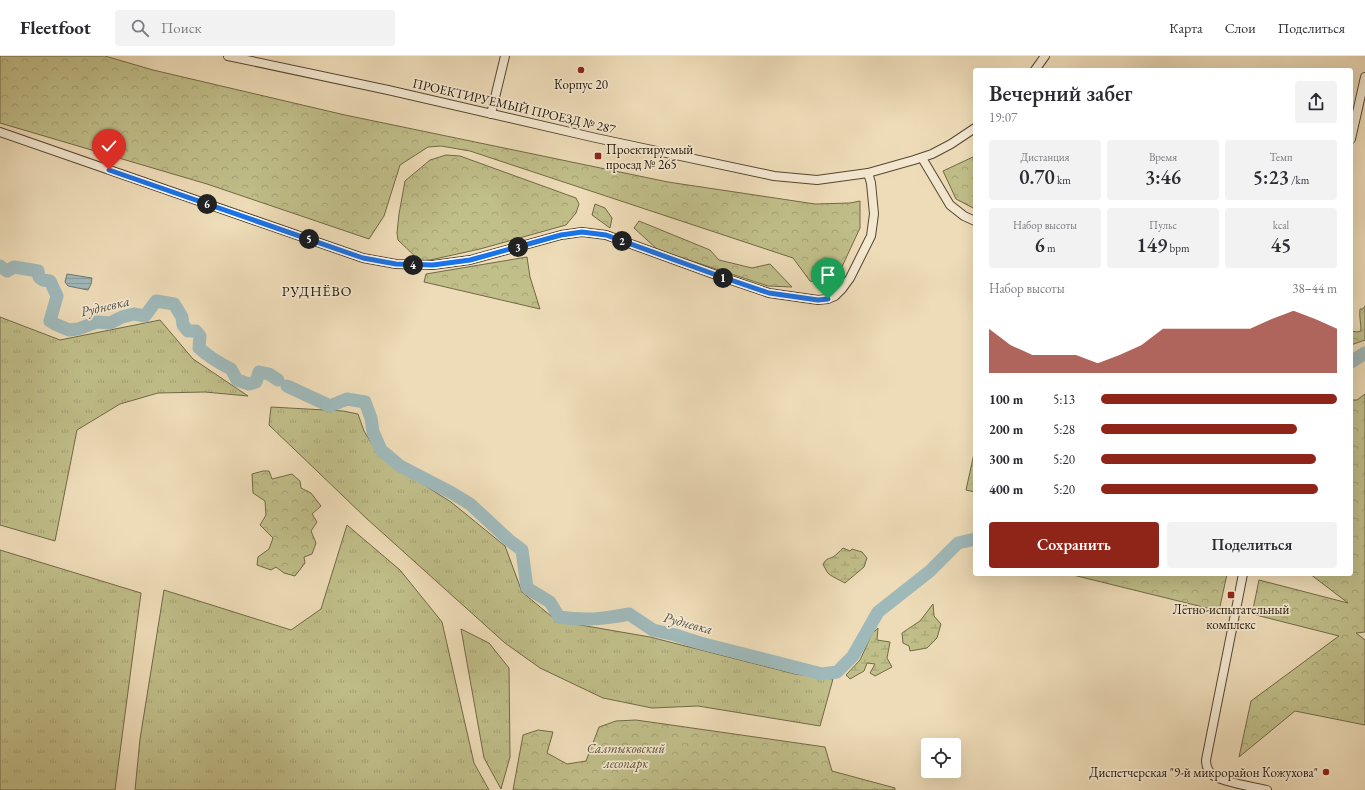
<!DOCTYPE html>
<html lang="ru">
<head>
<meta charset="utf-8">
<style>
	body { margin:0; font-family:"EB Garamond",serif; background:#f2f2f3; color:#2b2b33; height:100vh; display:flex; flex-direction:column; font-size:15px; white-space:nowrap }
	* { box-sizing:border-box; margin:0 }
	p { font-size:13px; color:#7c7c81 }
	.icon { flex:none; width:22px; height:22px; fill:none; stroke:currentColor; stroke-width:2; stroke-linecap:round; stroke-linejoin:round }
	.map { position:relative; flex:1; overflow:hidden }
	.details { position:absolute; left:973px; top:12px; width:380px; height:508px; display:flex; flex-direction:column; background:#fff; border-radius:4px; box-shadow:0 4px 16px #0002 }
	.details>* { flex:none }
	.tools { position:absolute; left:921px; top:682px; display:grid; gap:8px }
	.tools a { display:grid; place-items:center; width:40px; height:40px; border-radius:4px; background:#fff; box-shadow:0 4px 16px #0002; font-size:20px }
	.pin { position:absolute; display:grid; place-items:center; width:34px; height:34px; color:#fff; margin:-41px -17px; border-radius:50% 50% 50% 0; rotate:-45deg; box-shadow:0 0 4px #0007 }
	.pin .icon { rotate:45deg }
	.km { position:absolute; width:20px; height:20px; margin:-10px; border-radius:50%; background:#222; color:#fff; font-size:11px; line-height:20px; text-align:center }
	.round { display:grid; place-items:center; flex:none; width:42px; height:42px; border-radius:4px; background:#f2f2f3 }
	.overview { display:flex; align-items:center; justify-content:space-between; height:68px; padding:0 16px }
	h1 { font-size:22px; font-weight:600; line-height:30px }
	.figures { display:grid; grid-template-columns:repeat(3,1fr); gap:6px; height:68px; padding:4px 16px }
	.figures div { display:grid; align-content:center; border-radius:4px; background:#f2f2f3; text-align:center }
	.figures b { font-size:20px; font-weight:600 }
	.figures small { font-size:11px; font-weight:400 }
	.figures p { font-size:11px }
	.chart { height:112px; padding:8px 16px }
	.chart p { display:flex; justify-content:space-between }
	.chart svg { width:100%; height:72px; margin-top:4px; fill:#8f2418; opacity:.7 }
	.action { display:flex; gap:8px; margin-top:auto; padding:8px 16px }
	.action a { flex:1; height:46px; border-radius:4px; background:#8f2418; color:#fff; font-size:16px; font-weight:600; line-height:46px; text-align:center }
	.action a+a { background:#f2f2f3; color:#2b2b33 }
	ul { padding:0 16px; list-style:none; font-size:13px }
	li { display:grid; grid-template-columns:64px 48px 1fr; align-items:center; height:30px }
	li i { height:10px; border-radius:5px; background:#8f2418 }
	header { display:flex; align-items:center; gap:24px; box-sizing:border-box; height:56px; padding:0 20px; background:#fff; border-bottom:1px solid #e1e1e2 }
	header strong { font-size:19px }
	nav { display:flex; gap:22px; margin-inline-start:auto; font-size:14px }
	.search { width:280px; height:36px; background:#f2f2f3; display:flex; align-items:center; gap:10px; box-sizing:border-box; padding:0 14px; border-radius:4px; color:#7c7c81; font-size:15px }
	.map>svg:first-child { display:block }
	.grass { fill:url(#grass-tufts); stroke:#716946 }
	.forest { fill:url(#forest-crowns); stroke:#716946 }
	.wetland { fill:url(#wetland-marsh); stroke:#716946 }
	.water { fill:url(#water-rules); stroke:#6d7771 }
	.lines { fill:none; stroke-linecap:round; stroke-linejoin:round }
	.river { stroke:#9fb9ba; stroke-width:13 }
	.street-casing { stroke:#554630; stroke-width:10 }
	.street { stroke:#f4e8d1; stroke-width:8 }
	.route-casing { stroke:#fff; stroke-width:8 }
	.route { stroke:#1a73e8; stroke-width:5 }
	.poi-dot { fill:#8f2418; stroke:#f4e8d1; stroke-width:1.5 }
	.labels { text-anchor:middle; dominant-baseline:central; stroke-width:3.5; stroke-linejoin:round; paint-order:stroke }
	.poi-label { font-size:13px; fill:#221403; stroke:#f4e8d1 }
	.street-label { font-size:13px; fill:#221403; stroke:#f4e8d1 }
	.park-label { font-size:13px; font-style:italic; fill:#595032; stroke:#f4e8d1 }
	.neighbourhood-label { font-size:14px; letter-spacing:1px; fill:#221403; stroke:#f4e8d1 }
	.water-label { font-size:14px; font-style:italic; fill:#4e4e43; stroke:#f4e8d1 }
</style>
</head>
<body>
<header>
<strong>Fleetfoot</strong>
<div class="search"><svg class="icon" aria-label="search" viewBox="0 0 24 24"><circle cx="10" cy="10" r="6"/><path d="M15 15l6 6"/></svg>Поиск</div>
<nav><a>Карта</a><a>Слои</a><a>Поделиться</a></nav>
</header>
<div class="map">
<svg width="1365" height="734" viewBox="0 0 1365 734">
	<defs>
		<pattern id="grass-tufts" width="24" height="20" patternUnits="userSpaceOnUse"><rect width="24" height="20" fill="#c0be89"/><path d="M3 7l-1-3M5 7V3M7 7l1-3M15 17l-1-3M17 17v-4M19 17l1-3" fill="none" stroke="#a5a275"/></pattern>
		<pattern id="forest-crowns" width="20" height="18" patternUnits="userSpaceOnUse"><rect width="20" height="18" fill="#c0be89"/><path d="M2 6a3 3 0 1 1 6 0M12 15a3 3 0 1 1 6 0" fill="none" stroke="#a5a275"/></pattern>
		<pattern id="wetland-marsh" width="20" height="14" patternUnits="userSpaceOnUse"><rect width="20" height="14" fill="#c0be89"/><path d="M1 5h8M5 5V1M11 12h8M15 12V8" fill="none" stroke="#a5a275"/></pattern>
		<pattern id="water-rules" width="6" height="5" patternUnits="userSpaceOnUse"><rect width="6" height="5" fill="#9fb9ba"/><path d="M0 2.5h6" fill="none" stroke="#899e9e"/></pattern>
	</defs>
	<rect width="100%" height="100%" fill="#eedcb8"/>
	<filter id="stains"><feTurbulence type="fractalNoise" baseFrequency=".005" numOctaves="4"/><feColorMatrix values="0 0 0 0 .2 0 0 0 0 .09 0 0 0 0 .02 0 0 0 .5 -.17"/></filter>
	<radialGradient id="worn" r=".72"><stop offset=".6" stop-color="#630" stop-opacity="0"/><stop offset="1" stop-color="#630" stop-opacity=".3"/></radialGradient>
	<g class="grass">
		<polygon points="0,261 60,284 160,264 193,303 248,340 205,336 158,337 120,348 77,374 55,485 0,469"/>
		<polygon points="271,351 343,355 358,358 364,375 380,401 451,446 505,490 522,536 557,565 650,581 795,618 833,623 820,670 698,650 652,652 603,642 540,612 505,587 366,462 269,369"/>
		<polygon points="347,469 400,514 442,566 474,707 489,734 135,734 140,683 164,534 291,574 321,553"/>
		<polygon points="0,494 141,537 115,734 0,734"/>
		<polygon points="461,573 489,587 509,612 510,701 501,733 484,702"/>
	</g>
	<g class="forest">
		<polygon points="0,0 105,0 153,14 345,59 668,126 815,148 850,147 860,145 860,172 833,230 810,225 793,202 470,95 441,90 428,91 400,109 384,160 369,183 207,128 0,67"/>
		<polygon points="446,99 460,100 576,142 579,148 576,157 566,169 480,193 421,206 398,184 397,177 399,158 405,125 430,104"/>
		<polygon points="975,100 975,153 956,143 943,115"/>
		<polygon points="595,148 605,152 612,162 610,172 592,159"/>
		<polygon points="639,165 710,194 719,204 752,212 770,208 792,231 768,230 658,194 634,172"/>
		<polygon points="527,201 530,221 540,253 424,226 426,218"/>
		<path d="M1365,250v34l-14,5v-14l6,1 4,-1c0,-8 -2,-15 -1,-22h3z"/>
		<polygon points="1365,338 1365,576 1356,577 1365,584 1365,669 1295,655 1239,701 1251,645 1339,580 1252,558 1259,524 1348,547 1310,518 1351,518 1351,344 1357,344"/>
		<polygon points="975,393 975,436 966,434"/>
		<polygon points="263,415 269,415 272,423 292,418 300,425 301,432 311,437 321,450 312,458 317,466 311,475 316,487 312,498 304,501 305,507 295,520 284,517 276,511 271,514 257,509 258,501 269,493 273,482 260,469 266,459 265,445 253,437 252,418"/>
		<polygon points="1069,518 1227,518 1219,555"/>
		<polygon points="636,664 825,691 832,715 895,732 895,734 513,734 523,679 538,674 553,676 547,697 567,708 586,705 599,671 616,665"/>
	</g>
	<g class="wetland">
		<path d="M843,492l7,3 2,-2 10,3 5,6 -3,9 -19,16c-2,-1 -16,-8 -17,-10 -2,-2 -3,-6 -5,-8 2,-6 5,-6 10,-8 3,-2 7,-6 10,-9z"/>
		<polygon points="933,548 934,560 941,568 937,582 927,592 910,595 909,590 903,587 902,577 920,565"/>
		<polygon points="878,572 877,584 890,586 887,602 892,611 875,620 870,617 875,608 867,607 864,615 850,623 846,619 860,604 872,578"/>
	</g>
	<polygon class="water" points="67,218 92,222 91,228 88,234 68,230 65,226"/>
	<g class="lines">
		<g class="river">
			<path d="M0,210l7,5 7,-4 24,4 1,6 4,3 7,1 7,15 -7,25 5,3 14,6 9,-1 19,-7 13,1 12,-6 12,-3 11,2 11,-15 18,3 8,13 1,8 5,6h8l4,5 -1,12c10,9 20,15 32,21l6,11 12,4 7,-2 3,-10 10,2 9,6"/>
			<polyline points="1351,306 1365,297"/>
			<path d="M287,330l43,20 17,-7 18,3 6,16 2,14 8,18 19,16 52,27 18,11 40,37 12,9 5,38 23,14 9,15c26,4 44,2 70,-3l24,16 22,5 25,8 122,31 15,-2 16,-16 25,-44 52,-41 28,-28 17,-4"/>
		</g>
		<defs>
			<g id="street">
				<polyline points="228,0 388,34 596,82 774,120 817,124 868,117 914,104 932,98 951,88 975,72"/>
				<polyline points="1035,14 1045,0"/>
				<polyline points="491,58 505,0"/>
				<polyline points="0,76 363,202 396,208 433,209 470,204 561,179 582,176 606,179 719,220 769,237 818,244 828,243 835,240 842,233 850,222 871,180 874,158 871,127 868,117"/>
				<polyline points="1351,83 1365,21"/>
				<polyline points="922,102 950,149 964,160 975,165"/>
				<path d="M1243,518l-37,186c0,6 2,12 8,16 9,6 40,11 53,14"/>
			</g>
		</defs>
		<use href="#street" class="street-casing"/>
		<use href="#street" class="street"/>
	</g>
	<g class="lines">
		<defs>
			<polyline id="route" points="109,114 363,202 396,208 433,209 470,204 561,179 582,176 606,179 719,220 769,237 818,244 828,243"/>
		</defs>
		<use href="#route" class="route-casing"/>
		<use href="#route" class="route"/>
	</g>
	<g class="poi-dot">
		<circle cx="581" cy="14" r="4"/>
		<rect x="594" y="96" width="8" height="8" rx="2"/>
		<rect x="1227" y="535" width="8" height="8" rx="2"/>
		<circle cx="1326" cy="716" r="4"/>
	</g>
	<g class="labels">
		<g class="poi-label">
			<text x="581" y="28">Корпус 20</text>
			<text x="606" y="93" text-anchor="start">Проектируемый<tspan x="606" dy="15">проезд № 265</tspan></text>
			<text x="1231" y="553">Лётно-испытательный<tspan x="1231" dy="15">комплекс</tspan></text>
			<text x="1318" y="716" text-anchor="end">Диспетчерская "9-й микрорайон Кожухова"</text>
		</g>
		<g class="street-label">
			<text transform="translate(514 50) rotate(13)">ПРОЕКТИРУЕМЫЙ ПРОЕЗД № 287</text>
		</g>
		<g class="park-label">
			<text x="626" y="692">Салтыковский<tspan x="626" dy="15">лесопарк</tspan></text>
		</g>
		<g class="neighbourhood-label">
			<text x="317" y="235">РУДНЁВО</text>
		</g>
		<g class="water-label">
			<text transform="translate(105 250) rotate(-13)">Рудневка</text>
			<text transform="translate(688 567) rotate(15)">Рудневка</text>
		</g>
	</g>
	<rect width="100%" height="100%" filter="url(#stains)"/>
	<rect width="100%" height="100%" fill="url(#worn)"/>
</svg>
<div class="tools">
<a><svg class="icon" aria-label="locate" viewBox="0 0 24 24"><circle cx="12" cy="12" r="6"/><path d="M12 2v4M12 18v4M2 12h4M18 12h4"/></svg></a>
</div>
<div class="pin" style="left:828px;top:243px;background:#1e9e55"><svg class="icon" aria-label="arrive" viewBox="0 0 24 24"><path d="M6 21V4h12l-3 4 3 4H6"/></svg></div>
<div class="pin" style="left:109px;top:114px;background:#d93025"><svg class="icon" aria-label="check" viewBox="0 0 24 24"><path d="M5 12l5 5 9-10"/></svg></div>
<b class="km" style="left:723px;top:222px">1</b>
<b class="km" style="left:622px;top:185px">2</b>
<b class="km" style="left:518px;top:191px">3</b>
<b class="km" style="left:413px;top:209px">4</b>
<b class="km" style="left:309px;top:183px">5</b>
<b class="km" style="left:207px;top:148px">6</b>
<section class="details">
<div class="overview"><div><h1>Вечерний забег</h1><p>19:07</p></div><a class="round"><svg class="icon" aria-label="share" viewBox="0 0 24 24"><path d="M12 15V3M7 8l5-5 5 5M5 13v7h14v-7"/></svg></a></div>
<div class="figures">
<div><p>Дистанция</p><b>0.70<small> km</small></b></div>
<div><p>Время</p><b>3:46</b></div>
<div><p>Темп</p><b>5:23<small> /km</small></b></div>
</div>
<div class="figures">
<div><p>Набор высоты</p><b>6<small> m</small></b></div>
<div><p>Пульс</p><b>149<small> bpm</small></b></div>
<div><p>kcal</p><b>45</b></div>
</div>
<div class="chart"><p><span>Набор высоты</span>38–44 m</p>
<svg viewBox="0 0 160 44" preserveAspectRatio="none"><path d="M0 44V17L10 27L20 33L30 33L40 33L50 38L60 33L70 27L80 17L90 17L100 17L110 17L120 17L130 11L140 6L150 11L160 17V44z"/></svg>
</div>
<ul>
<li><b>100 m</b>5:13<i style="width:100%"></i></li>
<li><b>200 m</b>5:28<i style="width:83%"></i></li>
<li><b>300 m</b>5:20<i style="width:91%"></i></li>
<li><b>400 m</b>5:20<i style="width:92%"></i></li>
</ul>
<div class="action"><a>Сохранить</a><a>Поделиться</a></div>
</section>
</div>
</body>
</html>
